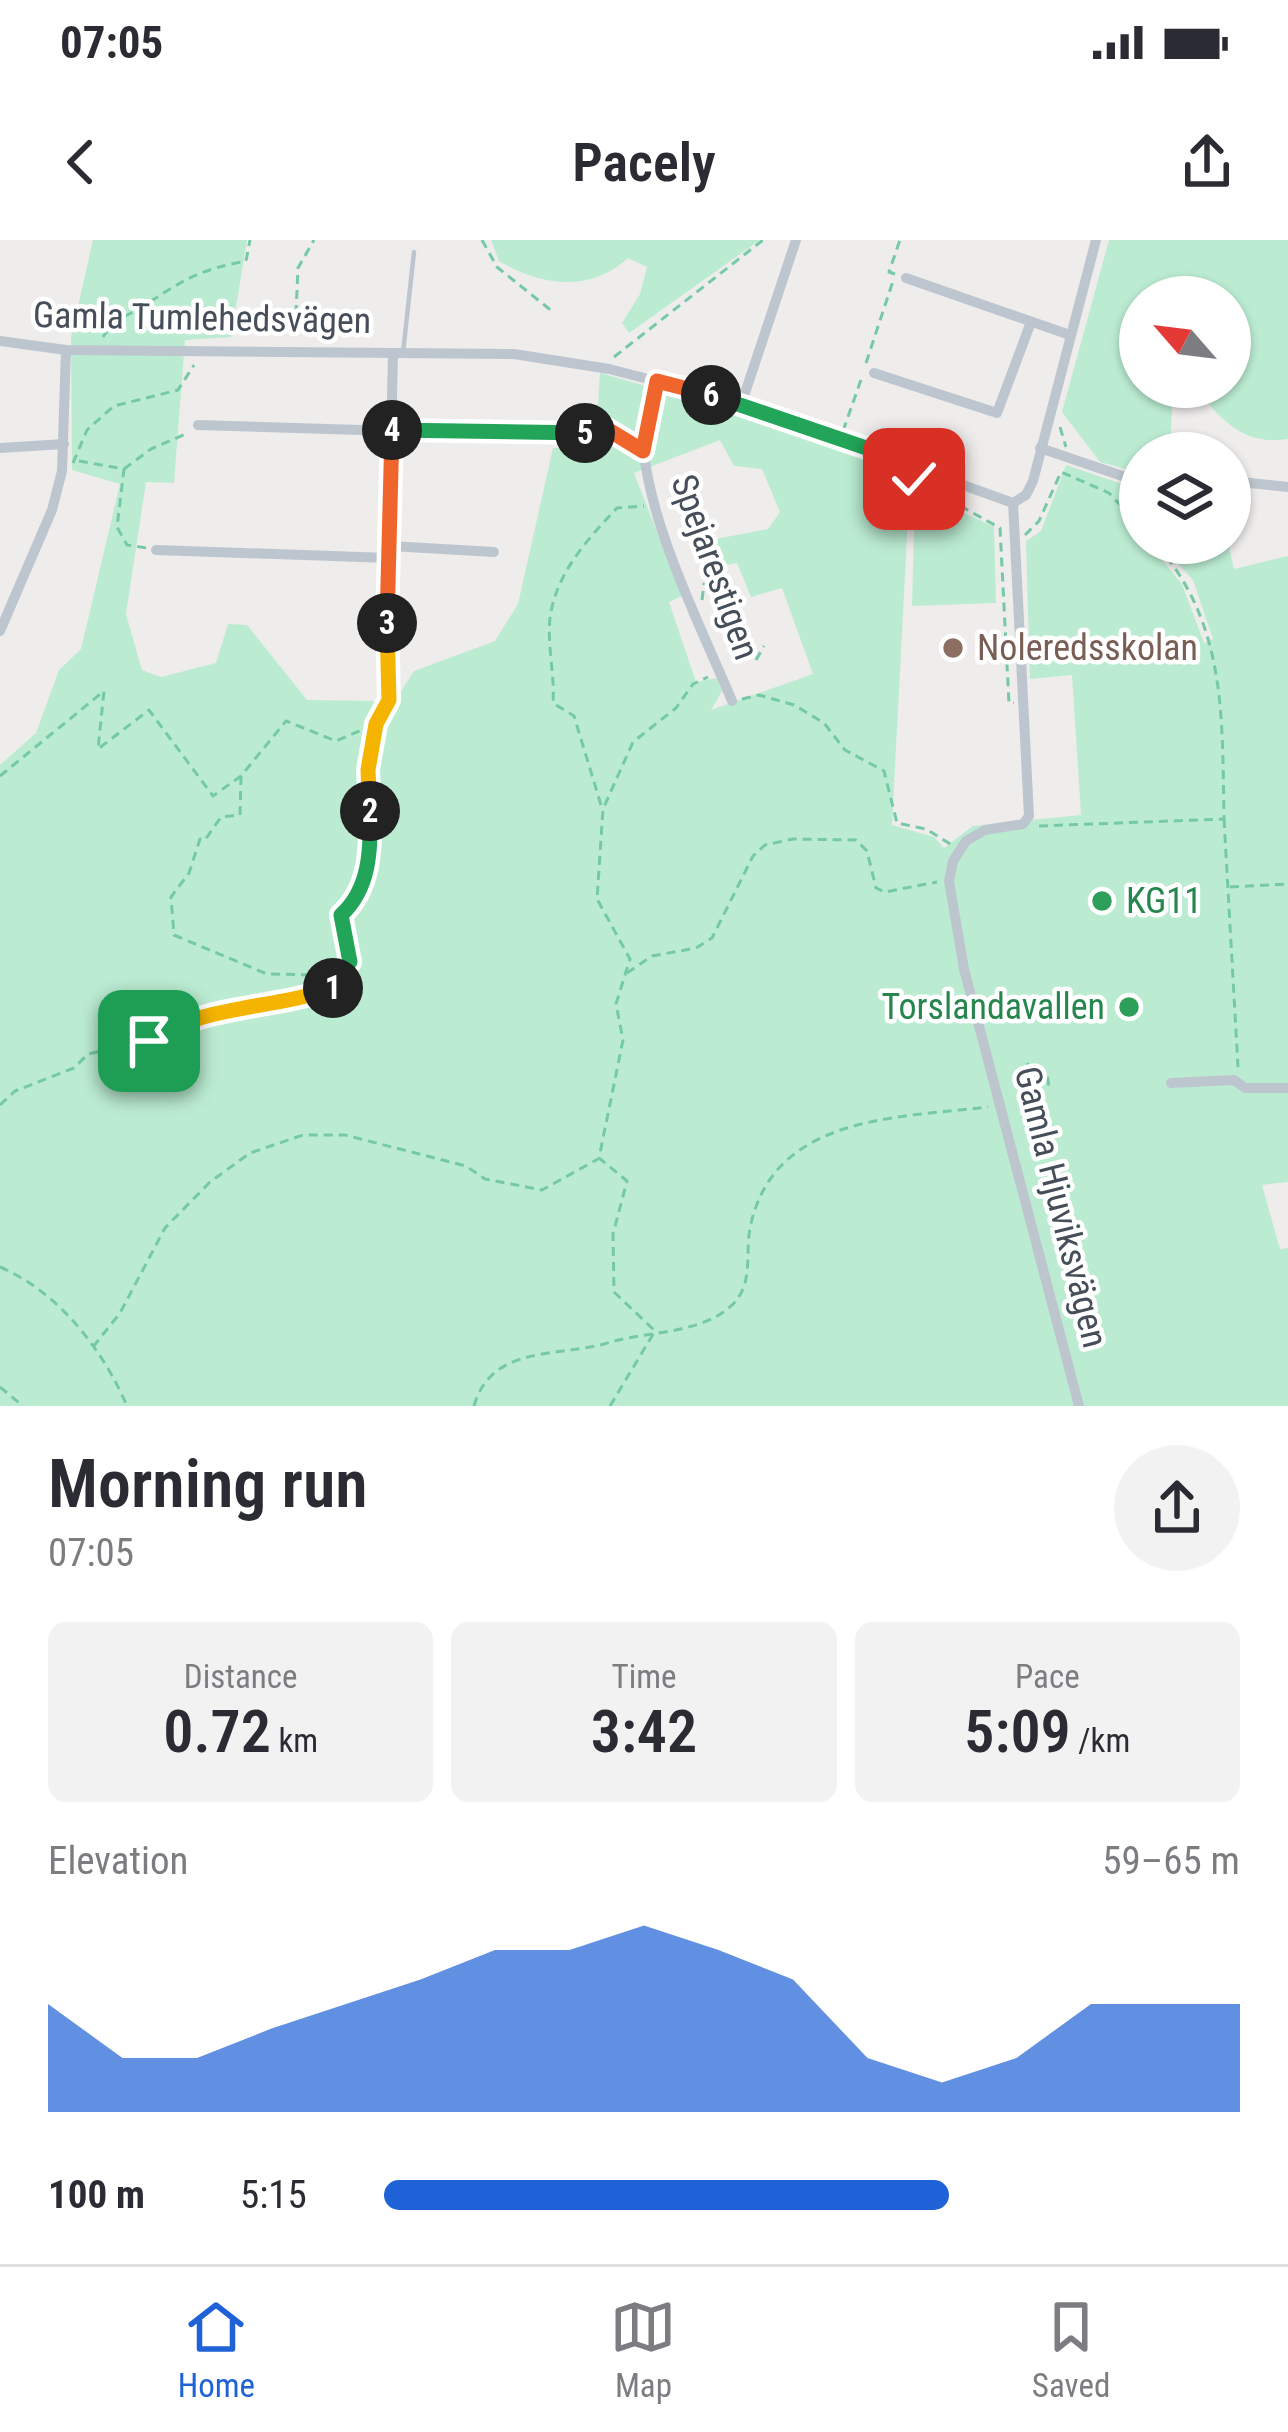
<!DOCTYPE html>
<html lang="en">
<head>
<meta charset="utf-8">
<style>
	body { margin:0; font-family:"Roboto Condensed",sans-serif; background:#f2f2f3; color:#2b2b33; height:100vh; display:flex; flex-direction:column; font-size:45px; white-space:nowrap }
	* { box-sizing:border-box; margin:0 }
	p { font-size:39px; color:#7c7c81 }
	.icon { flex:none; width:66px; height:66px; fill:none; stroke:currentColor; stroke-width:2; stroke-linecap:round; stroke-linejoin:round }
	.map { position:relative; height:1166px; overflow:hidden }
	.details { display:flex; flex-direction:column; background:#fff; flex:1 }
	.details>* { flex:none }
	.needle { width:78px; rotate:298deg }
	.buttons { position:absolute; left:1119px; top:36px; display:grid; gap:24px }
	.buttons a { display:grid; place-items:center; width:132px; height:132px; border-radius:50%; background:#fff; box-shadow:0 3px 9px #0004; font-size:60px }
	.pin { position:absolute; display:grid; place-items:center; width:102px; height:102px; color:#fff; margin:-51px; border-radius:24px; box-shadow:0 6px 18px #0006 }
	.km { position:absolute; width:60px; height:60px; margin:-30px; border-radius:50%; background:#222; color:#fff; font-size:33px; line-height:60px; text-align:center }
	.round { display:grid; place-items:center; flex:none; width:126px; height:126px; border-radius:63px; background:#f2f2f3 }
	.summary { display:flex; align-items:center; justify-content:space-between; height:204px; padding:0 48px }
	h1 { font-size:66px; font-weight:600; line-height:90px }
	.stats { display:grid; grid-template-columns:repeat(3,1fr); gap:18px; height:204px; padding:12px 48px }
	.stats div { display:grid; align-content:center; border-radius:18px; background:#f2f2f3; text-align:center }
	.stats b { font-size:60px; font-weight:600 }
	.stats small { font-size:33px; font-weight:400 }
	.stats p { font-size:33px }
	.chart { height:336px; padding:24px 48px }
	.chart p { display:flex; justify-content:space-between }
	.chart svg { width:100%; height:216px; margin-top:12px; fill:#1f61d6; opacity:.7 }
	ul { padding:0 48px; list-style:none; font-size:39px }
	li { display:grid; grid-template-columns:192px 144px 1fr; align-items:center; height:90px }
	li i { height:30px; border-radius:15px; background:#1f61d6 }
	.status { display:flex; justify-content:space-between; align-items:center; height:84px; padding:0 60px; background:#fff; direction:ltr }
	.status svg { height:33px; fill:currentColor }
	header { display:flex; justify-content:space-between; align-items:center; height:156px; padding:0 48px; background:#fff; font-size:54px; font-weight:600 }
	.dock { display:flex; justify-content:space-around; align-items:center; height:168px; border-top:3px solid #e1e1e2; background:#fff; font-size:33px; color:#7c7c81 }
	.dock a { display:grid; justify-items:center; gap:6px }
	.dock .selected { color:#1f61d6 }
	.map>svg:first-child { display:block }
	.green { fill:#bbecd2; fill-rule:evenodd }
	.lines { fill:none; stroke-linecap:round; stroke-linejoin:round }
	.path { stroke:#75c9a6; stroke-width:3; stroke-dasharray:9 6; stroke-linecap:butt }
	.service { stroke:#bdc6ce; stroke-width:4.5 }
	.minor { stroke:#bdc6ce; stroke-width:10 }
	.split-1-casing { stroke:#fff; stroke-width:24 }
	.split-2-casing { stroke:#fff; stroke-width:24 }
	.split-3-casing { stroke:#fff; stroke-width:24 }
	.split-4-casing { stroke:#fff; stroke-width:24 }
	.split-5-casing { stroke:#fff; stroke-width:24 }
	.split-6-casing { stroke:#fff; stroke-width:24 }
	.split-7-casing { stroke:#fff; stroke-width:24 }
	.split-1 { stroke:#f5b400; stroke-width:15 }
	.split-2 { stroke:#22a559; stroke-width:15 }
	.split-3 { stroke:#f5b400; stroke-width:15 }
	.split-4 { stroke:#f0652b; stroke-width:15 }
	.split-5 { stroke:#22a559; stroke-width:15 }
	.split-6 { stroke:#f0652b; stroke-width:15 }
	.split-7 { stroke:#22a559; stroke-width:15 }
	.education-dot { fill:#8d6e63; stroke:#fff; stroke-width:4.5 }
	.leisure-dot { fill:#2e9e5b; stroke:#fff; stroke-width:4.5 }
	.labels { text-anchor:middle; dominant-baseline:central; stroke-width:9; stroke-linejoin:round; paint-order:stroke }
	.street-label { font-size:36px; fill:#454e59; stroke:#fff }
	.education-label { font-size:36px; fill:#785e54; stroke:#fff; text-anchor:start }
	.leisure-label { font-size:36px; fill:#27864d; stroke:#fff; text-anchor:start }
</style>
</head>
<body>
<div class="status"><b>07:05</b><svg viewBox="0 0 49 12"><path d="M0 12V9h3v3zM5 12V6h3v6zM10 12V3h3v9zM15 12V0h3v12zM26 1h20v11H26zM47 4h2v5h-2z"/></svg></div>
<header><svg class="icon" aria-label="back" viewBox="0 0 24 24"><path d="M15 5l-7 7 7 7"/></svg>Pacely<svg class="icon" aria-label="share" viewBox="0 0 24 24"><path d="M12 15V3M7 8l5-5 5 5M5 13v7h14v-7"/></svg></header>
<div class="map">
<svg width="1288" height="1166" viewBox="0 0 1288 1166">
	<rect width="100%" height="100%" fill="#efecec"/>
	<g class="green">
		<path d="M93,0h154l-16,97 -46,3 -11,143 -28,-1 -20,132 16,56 19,7 55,-14 12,-39 19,1 60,75 73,1 20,-8 14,-22 81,-30 23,-37 35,-156h42l5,-75 193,55 117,51 -18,346 42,12 10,11 29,-22 108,-11 -9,-140 -42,4 -4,-138 15,-10 25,-66 74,25v53h14l-3,4 31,37 22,59 9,-4 -20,-59 -34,-37h69l6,26 54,-13v626l-26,3 18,64 8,-1v158h-1288v-641l36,-32 23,-63 22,-21 39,-165 -48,-14 -1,-133zM720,200l14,26 28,3 18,43 -12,17 -68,13 3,27 34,-6 14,34 31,-9 31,86 -102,36 11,-19 -5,-13 -21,4 -27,-80 13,-6 -48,-123z"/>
		<path d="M491,0h269l-131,93 -7,-10 18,-29 7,-27 -19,-9c-38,35 -88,28 -129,3z"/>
		<path d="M1109,0h179v199c-45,7 -67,-19 -93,-52h35v-90h-90v90h33l-3,66h-30v20l-40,-11 -38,-50z"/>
		<polygon points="915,250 994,287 996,363 912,366"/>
	</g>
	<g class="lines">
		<g class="path">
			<polyline points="482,0 497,27 553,72"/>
			<polyline points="895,34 889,32 900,0"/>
			<polyline points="296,74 298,28 314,0"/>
			<path d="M103,97c13,-21 27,-21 45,-34 39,-25 51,-33 98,-42l4,-21"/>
			<polyline points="614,117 763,0"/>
			<polyline points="866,123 893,41"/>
			<polyline points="1060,187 1066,207"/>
			<polyline points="843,191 862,137"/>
			<polyline points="576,195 607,189 632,206"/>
			<polyline points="79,221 124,229 117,287 127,305 147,308"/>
			<polyline points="73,223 87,190 114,166 178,150 194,125"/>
			<polyline points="124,229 151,209 188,193"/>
			<polyline points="921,244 1000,288 1009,463 1014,463"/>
			<polyline points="1025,295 1039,281 1061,232 1109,253 1140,286"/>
			<polyline points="702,360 704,344 717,343"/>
			<polyline points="756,420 764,406"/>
			<polyline points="742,459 759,455 794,465 824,483 845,510 884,531 897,583 926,589 952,605"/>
			<polyline points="0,536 104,451 98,509 149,470 213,556 241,536 286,481 336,501 380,482 389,460 387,443"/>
			<polyline points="241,536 240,575 221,577 205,600 200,599 189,633 171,657 174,695 267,734 320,735 333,747"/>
			<path d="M601,565l-27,-89 -21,-13c2,-28 -6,-58 -3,-85 6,-45 37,-78 67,-110l27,-2"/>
			<polyline points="1224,579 1238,827"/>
			<path d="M1039,586l185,-7c-2,-102 3,-196 -69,-276"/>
			<polyline points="1230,647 1288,644"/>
			<polyline points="627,733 652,716 696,708 712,698 753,616 765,605 793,599 856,600 867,611 876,648 885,652 937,642"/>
			<polyline points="1027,823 1032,832 1047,832 1049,848"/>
			<path d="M0,865l15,-14 59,-23 14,-14 61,-13 24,-16 29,-8 38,-10 43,-1 51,-18 16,-26 -9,-47c43,-38 26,-134 35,-191"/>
			<path d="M0,1027c58,25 102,81 127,139"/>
			<polyline points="93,1107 120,1073 165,988 210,942 250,913 303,895 345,895 466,926 485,939 542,950 598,919"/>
			<polyline points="0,1147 23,1166"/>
			<path d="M474,1166c18,-63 87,-48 137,-64 38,-11 91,-8 121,-37 22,-21 13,-50 18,-77 23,-113 146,-110 238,-121"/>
			<polyline points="610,1166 655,1091 614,1052 613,994 627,941 599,918 623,800 616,764 630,719 597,659 603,569 633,502 676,468 693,444 708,437"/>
		</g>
		<polyline class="service" points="403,113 414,12"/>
		<g class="minor">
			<polyline points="906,38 1070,95"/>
			<polyline points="0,101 66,110 514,114 609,129 715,156 1013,263 1026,255 1033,241 1096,0"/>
			<polyline points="874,133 997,173 1031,82"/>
			<path d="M657,141c-7,22 -16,50 -13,73 10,81 57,173 88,247"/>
			<polyline points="741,165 796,0"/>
			<polyline points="198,185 563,196"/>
			<polyline points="0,208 64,204"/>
			<polyline points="1040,208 1140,242"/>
			<polyline points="1230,241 1288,247"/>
			<polyline points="1013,263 1029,576 1023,584 985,590 966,601 953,621 949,641 964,729 1079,1166"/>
			<polyline points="390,306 494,312"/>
			<polyline points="156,310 389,318"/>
			<polyline points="0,391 52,270 62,231 66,110"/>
			<polyline points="386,430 393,113"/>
			<polyline points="1171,843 1234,840 1245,848 1288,848"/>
		</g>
	</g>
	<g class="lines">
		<defs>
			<path id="split-1" d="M149,801c55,-37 123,-31 184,-53"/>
			<path id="split-2" d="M333,748l17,-26 -9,-47c29,-26 30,-66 29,-104"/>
			<polyline id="split-3" points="370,571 368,530 376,484 389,460 387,383"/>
			<polyline id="split-4" points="387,383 392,190"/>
			<polyline id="split-5" points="392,190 585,193"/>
			<polyline id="split-6" points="585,193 607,189 643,211 657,141 711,155"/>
			<polyline id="split-7" points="711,155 919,226 914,239"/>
		</defs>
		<use href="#split-1" class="split-1-casing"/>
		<use href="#split-2" class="split-2-casing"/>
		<use href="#split-3" class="split-3-casing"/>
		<use href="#split-4" class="split-4-casing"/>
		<use href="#split-5" class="split-5-casing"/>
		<use href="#split-6" class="split-6-casing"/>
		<use href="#split-7" class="split-7-casing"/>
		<use href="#split-1" class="split-1"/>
		<use href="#split-2" class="split-2"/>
		<use href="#split-3" class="split-3"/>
		<use href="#split-4" class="split-4"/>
		<use href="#split-5" class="split-5"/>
		<use href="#split-6" class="split-6"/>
		<use href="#split-7" class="split-7"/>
	</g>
	<circle class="education-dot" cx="953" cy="408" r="12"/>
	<g class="leisure-dot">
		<circle cx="1102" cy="661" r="12"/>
		<circle cx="1129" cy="767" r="12"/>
	</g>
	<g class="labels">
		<g class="street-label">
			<text transform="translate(202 78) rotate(1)">Gamla Tumlehedsvägen</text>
			<text transform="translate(715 327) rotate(70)">Spejarestigen</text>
			<text transform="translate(1061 967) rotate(76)">Gamla Hjuviksvägen</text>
		</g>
		<g class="education-label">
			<text x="977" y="408">Noleredsskolan</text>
		</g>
		<g class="leisure-label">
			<text x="1126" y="661">KG11</text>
			<text x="1105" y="767" text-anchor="end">Torslandavallen</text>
		</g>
	</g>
</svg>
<div class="buttons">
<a><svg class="needle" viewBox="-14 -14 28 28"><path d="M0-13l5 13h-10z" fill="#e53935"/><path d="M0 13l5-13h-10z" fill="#7c7c81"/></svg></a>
<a><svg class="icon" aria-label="layers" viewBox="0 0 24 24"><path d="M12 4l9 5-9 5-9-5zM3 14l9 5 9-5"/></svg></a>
</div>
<div class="pin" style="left:149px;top:801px;background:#1e9e55"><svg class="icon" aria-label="arrive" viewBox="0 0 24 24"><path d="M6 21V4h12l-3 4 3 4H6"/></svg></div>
<div class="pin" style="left:914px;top:239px;background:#d93025"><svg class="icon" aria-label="check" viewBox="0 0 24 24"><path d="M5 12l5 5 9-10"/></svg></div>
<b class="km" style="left:333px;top:748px">1</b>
<b class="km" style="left:370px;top:571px">2</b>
<b class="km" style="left:387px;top:383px">3</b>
<b class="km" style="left:392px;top:190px">4</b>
<b class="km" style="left:585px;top:193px">5</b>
<b class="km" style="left:711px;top:155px">6</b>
</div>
<section class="details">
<div class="summary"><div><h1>Morning run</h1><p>07:05</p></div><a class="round"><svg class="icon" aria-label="share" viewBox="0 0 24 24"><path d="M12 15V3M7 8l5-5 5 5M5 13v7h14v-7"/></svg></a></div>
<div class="stats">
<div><p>Distance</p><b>0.72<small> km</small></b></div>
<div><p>Time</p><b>3:42</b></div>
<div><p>Pace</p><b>5:09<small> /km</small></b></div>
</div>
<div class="chart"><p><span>Elevation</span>59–65 m</p>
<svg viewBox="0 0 160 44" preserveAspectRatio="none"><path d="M0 44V22L10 33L20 33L30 27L40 22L50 17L60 11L70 11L80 6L90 11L100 17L110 33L120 38L130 33L140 22L150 22L160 22V44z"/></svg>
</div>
<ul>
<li><b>100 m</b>5:15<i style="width:66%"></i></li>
</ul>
</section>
<nav class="dock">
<a class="selected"><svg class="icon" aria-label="home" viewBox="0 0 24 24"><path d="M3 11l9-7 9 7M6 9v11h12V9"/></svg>Home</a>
<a><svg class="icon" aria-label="map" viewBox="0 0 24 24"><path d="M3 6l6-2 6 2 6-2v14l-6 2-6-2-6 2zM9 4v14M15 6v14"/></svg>Map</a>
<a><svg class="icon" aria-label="saved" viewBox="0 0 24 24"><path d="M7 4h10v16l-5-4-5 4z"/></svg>Saved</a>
</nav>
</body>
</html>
